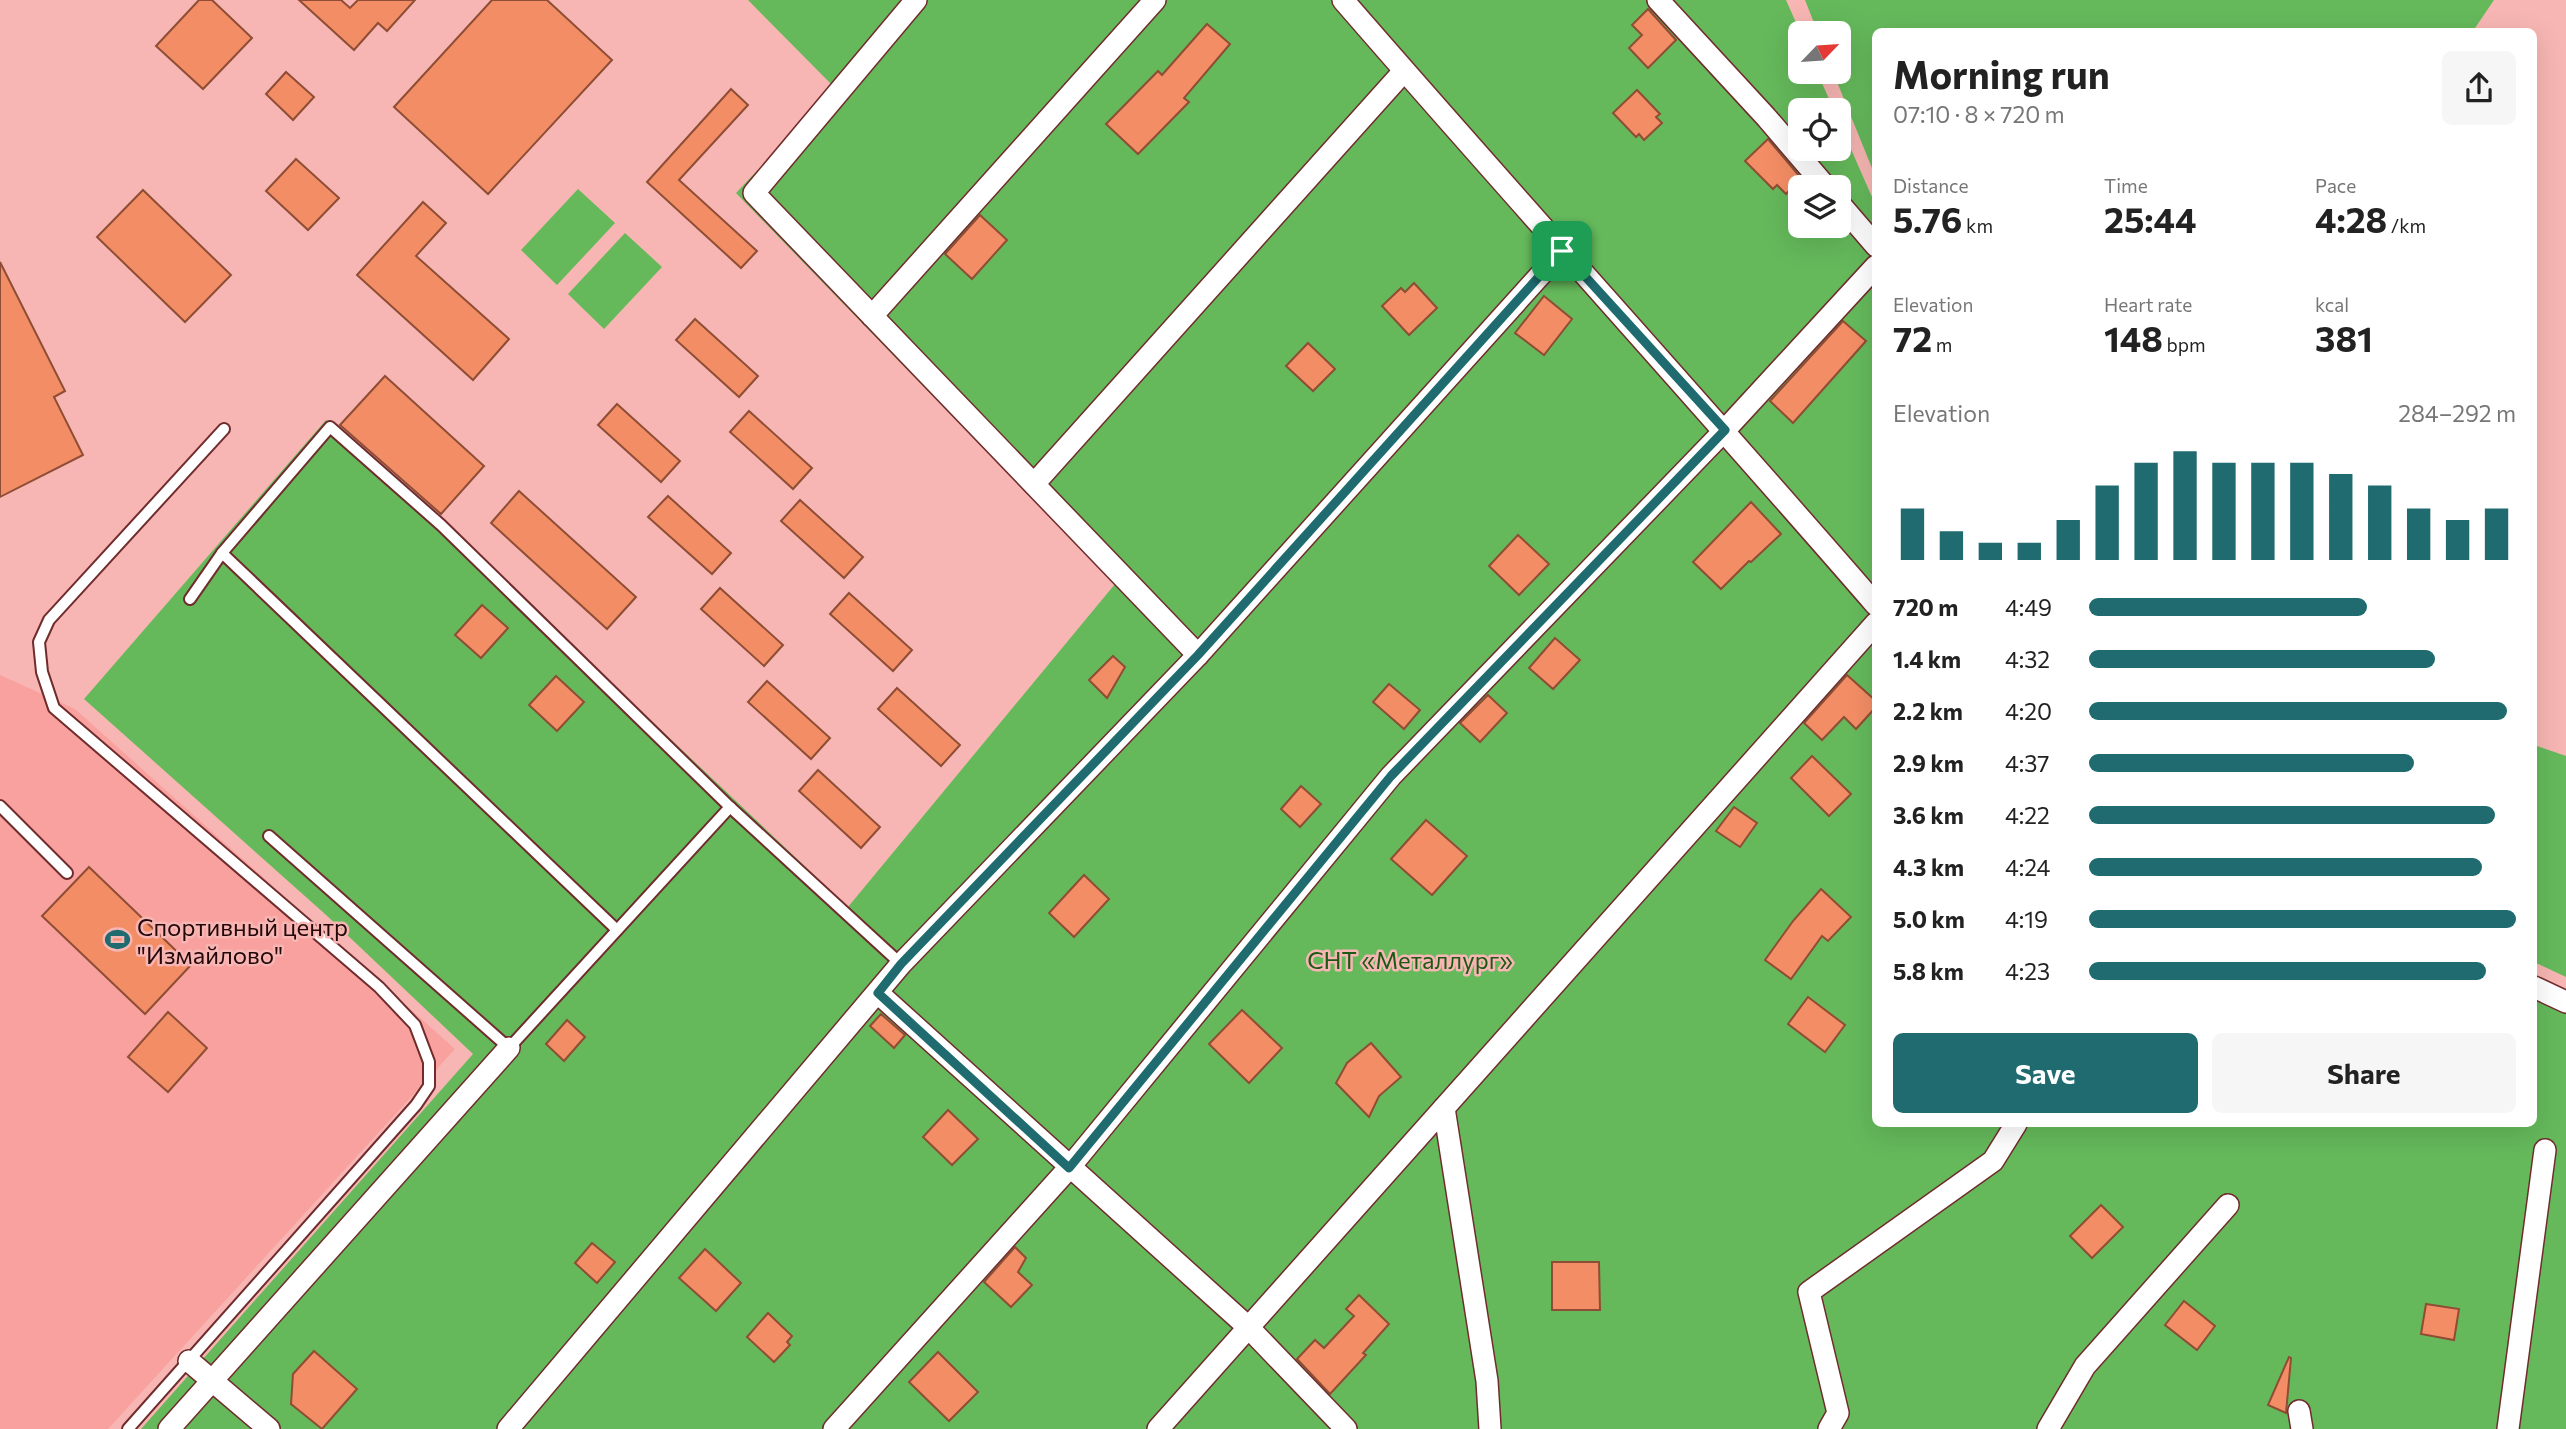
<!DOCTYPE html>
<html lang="en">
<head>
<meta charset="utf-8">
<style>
	body { margin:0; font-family:Commissioner,sans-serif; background:#f6f6f6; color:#222; height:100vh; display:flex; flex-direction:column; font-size:26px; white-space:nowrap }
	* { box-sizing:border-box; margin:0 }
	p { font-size:23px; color:#767676 }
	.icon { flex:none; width:38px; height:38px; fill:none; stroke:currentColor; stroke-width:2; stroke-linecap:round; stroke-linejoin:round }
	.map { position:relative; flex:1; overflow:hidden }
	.panel { position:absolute; left:1872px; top:28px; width:665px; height:1099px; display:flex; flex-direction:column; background:#fff; border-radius:10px; box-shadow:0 7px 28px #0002 }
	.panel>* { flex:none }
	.needle { width:46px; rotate:65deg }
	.tools { position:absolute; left:1788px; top:21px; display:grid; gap:14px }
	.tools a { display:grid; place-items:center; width:63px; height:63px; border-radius:10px; background:#fff; box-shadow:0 7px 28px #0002; font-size:35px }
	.pin { position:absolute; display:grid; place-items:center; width:60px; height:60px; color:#fff; margin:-30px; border-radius:14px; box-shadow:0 4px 10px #0006 }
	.round { display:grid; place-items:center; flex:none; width:74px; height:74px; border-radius:10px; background:#f6f6f6 }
	.summary { display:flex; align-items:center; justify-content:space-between; height:119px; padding:0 21px }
	h1 { font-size:38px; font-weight:700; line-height:52px }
	.figures { display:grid; grid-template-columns:repeat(3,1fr); gap:10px; height:119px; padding:7px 21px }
	.figures div { display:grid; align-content:center }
	.figures b { font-size:35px; font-weight:700 }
	.figures small { font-size:19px; font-weight:400 }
	.figures p { font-size:19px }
	.chart { height:196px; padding:14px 21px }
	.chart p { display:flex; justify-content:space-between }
	.chart svg { width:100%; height:126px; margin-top:7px; stroke:#1f6b70; stroke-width:6 }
	.primary-button { display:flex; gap:14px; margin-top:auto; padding:14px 21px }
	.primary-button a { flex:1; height:80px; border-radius:10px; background:#1f6b70; color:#fff; font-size:28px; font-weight:700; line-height:80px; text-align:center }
	.primary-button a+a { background:#f6f6f6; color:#222 }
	ul { padding:0 21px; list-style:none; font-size:23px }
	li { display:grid; grid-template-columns:112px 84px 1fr; align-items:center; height:52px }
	li i { height:18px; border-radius:9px; background:#1f6b70 }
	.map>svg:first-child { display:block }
	.built { fill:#f9a19e }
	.green { fill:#65b95b; fill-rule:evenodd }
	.building { fill:#f38d65; stroke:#8e4d34; stroke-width:2 }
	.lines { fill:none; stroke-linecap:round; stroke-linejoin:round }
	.service-casing { stroke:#702c2d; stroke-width:14 }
	.minor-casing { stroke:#702c2d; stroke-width:24 }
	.service { stroke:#fff; stroke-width:10 }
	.minor { stroke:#fff; stroke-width:21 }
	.route-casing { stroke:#fff; stroke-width:14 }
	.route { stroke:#1f6b70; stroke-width:9 }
	.labels { text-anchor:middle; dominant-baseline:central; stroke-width:5; stroke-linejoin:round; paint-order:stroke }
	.poi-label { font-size:24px; fill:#240809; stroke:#f7b6b3; text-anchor:start }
	.park-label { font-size:24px; fill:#1b5a14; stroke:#f7b6b3 }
</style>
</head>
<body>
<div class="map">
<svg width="2566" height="1429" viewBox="0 0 2566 1429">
	<rect width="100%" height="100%" fill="#f7b6b3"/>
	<polygon class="built" points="0,675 75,709 455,1049 108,1429 0,1429"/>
	<g class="green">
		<path d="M748,0h1038l15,34v38h16l17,38h-33v39h38v-27l37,84v918h658v-148l32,16v437h-2425l332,-375 -148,-140 -241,-215 242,-279 114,101 408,386 267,-323 -379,-391 99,-105zM1801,187h38v39h-38z"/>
		<polygon points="1805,0 2494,0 2473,31 1876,32 1876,178 1833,72 1839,72 1839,33 1818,33"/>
		<polygon points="578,189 615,223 557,285 521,250"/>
		<polygon points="625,233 662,267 604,329 568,294"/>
		<polygon points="2534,745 2566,756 2566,977 2534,962"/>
	</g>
	<g class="building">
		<polygon points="199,0 212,0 252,38 203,89 156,46"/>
		<polygon points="299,0 341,0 350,8 358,0 415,0 387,31 378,23 354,50"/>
		<polygon points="492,0 547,0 612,60 488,194 394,107"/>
		<polygon points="1648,9 1676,40 1648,68 1629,48 1642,35 1632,25"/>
		<polygon points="1207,24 1230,44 1184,98 1189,102 1138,154 1106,124 1158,71 1162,75"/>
		<polygon points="286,72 314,97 293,120 266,94"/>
		<polygon points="731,89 748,105 679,180 757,251 741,268 647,182"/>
		<polygon points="1637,90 1660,114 1656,117 1662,123 1644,140 1639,134 1636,137 1613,113"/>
		<polygon points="1768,139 1801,178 1786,194 1777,185 1773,189 1745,161"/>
		<polygon points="296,159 339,198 308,230 266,191"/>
		<polygon points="143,190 231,275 185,322 97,237"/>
		<polygon points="423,202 446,223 416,256 509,339 473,380 357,275"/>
		<polygon points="980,215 1007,240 972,279 945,254"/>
		<polygon points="0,262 65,391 54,397 83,455 0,497"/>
		<polygon points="1414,283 1437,308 1409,335 1382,306 1401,288 1405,292"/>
		<polygon points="1544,296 1572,319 1544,355 1515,333"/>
		<polygon points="695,319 758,376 739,397 676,340"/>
		<polygon points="1843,321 1866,341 1793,423 1770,401"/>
		<polygon points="1308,343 1335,369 1313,391 1286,366"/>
		<polygon points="385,376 484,466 441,514 340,425"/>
		<polygon points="617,404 680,461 661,482 598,425"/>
		<polygon points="749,411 812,468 793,489 730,432"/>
		<polygon points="519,491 636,597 607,629 491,523"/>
		<polygon points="668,496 731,553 712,574 648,517"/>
		<polygon points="800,500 863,557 844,578 781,521"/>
		<polygon points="1751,502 1781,534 1751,562 1749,561 1721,589 1693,562"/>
		<polygon points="1518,535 1549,564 1519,595 1489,566"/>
		<polygon points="720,588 783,645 764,666 701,609"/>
		<polygon points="849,593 912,650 893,671 830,614"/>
		<polygon points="482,605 508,628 481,658 455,635"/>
		<polygon points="1555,638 1580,660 1553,689 1529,668"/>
		<polygon points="1113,656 1125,667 1107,698 1089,680"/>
		<polygon points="1847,675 1876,701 1876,707 1856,729 1844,717 1822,740 1804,723"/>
		<polygon points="556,676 584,702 557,731 529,705"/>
		<polygon points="767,681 830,738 811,759 748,702"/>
		<polygon points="1389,684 1420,710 1404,729 1373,702"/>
		<polygon points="897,688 960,745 941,766 878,709"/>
		<polygon points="1488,695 1507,713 1480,742 1460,723"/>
		<polygon points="1812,756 1851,794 1829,816 1791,778"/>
		<polygon points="818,770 880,827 861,848 799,791"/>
		<polygon points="1301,786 1321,804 1300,827 1281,809"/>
		<polygon points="1734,807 1757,823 1740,847 1716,831"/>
		<polygon points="1426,820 1467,856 1432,895 1391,859"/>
		<polygon points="89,867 191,965 145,1014 42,916"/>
		<polygon points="1084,875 1109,899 1074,937 1049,913"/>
		<polygon points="1821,889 1851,917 1828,941 1822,936 1791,979 1765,960 1793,921"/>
		<polygon points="1808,997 1845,1025 1825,1052 1788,1024"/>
		<polygon points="1242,1010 1282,1048 1249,1083 1209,1044"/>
		<polygon points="168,1012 207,1048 168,1092 128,1057"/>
		<polygon points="881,1014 905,1035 894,1048 870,1026"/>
		<polygon points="567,1020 585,1037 564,1061 546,1044"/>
		<polygon points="1371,1043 1401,1077 1379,1096 1369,1117 1336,1083 1347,1063"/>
		<polygon points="948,1110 978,1139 952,1165 923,1137"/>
		<polygon points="2101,1205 2123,1227 2092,1258 2070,1236"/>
		<polygon points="592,1243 615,1262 597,1283 575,1263"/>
		<polygon points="1015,1247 1026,1258 1018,1272 1032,1285 1011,1307 984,1282"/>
		<polygon points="705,1249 741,1283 716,1311 679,1278"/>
		<polygon points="1552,1262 1599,1262 1600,1310 1552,1310"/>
		<polygon points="1359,1295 1389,1324 1363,1353 1366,1355 1330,1394 1297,1359 1315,1340 1324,1348 1354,1316 1346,1309"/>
		<polygon points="2184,1301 2215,1326 2197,1350 2165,1325"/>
		<polygon points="2426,1304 2459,1309 2454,1340 2421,1334"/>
		<polygon points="768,1313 792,1336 787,1342 790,1345 774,1362 747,1337"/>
		<polygon points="314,1351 357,1389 322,1429 291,1404 293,1374"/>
		<polygon points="938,1352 978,1392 949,1421 909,1382"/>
		<polygon points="2289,1357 2291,1358 2286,1413 2268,1405"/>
	</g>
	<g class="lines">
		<defs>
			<g id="service">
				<polyline points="222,553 616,929"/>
				<polyline points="190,599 222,553 330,427 441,525 730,807 901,964"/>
				<polyline points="0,806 67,873"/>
				<polyline points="269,836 509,1048 730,807"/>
				<polyline points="128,1429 416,1105 429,1086 429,1062 415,1025 379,987 54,708 42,672 39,642 49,620 224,429"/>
			</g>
			<g id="minor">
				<polyline points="916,0 754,193 1198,655"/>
				<path d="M1343,0c176,203 357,402 533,605"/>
				<polyline points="1658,0 1766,117 1826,187"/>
				<polyline points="1839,203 1876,246"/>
				<polyline points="872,316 1155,0"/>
				<polyline points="1034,484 1404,71"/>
				<polyline points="2534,987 2566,1002"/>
				<polyline points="878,993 1248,1327 1346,1429"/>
				<polyline points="1444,1108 1487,1381 1490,1429"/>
				<polyline points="189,1361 269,1429"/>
				<polyline points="2299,1411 2302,1429"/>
				<polyline points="169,1429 509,1048"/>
				<polyline points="508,1429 901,964 1198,655 1562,251"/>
				<polyline points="834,1429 1069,1168 1391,776 1725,430 1876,266"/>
				<polyline points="1158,1429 1876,623"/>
				<polyline points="1829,1429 1838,1413 1809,1292 1993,1161 2016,1124"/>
				<polyline points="2048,1429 2085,1366 2228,1205"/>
				<polyline points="2508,1429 2545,1150"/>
			</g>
		</defs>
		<use href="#service" class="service-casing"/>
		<use href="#minor" class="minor-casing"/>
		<use href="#service" class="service"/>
		<use href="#minor" class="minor"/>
	</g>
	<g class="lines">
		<defs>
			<polygon id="route" points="1562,251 1725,430 1391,776 1069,1168 878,993 901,964 1198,655"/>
		</defs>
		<use href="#route" class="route-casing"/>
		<use href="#route" class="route"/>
	</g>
	<defs>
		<symbol id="stadium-bare" viewBox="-9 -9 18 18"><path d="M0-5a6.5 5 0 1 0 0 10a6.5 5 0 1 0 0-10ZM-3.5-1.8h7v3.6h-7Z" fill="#1f6b70" stroke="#f7b6b3" stroke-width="2.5" paint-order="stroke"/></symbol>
	</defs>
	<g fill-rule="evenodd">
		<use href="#stadium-bare" x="100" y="922" width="35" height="35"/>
	</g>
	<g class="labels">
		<g class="poi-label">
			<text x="137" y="926">Спортивный центр<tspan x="137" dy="28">"Измайлово"</tspan></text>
		</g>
		<g class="park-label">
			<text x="1410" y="959">СНТ «Металлург»</text>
		</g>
	</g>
</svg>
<div class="tools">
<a><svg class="needle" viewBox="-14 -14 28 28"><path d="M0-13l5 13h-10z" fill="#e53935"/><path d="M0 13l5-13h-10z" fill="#767676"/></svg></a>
<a><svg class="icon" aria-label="locate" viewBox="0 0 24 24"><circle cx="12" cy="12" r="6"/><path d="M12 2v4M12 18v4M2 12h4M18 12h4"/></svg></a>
<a><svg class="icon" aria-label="layers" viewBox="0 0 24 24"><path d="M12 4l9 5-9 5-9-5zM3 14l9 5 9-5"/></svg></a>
</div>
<div class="pin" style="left:1562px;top:251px;background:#1e9e55"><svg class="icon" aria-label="arrive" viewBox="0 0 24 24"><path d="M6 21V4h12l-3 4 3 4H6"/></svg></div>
<section class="panel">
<div class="summary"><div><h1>Morning run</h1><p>07:10 · 8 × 720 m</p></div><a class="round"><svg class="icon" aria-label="share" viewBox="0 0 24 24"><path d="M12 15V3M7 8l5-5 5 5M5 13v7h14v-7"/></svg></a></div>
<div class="figures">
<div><p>Distance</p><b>5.76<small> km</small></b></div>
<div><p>Time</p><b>25:44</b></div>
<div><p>Pace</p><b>4:28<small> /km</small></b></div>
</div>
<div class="figures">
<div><p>Elevation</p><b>72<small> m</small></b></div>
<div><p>Heart rate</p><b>148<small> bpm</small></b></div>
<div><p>kcal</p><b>381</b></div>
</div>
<div class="chart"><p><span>Elevation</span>284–292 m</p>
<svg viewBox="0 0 160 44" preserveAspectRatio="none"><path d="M5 44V26M15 44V34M25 44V38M35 44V38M45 44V30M55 44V18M65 44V10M75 44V6M85 44V10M95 44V10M105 44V10M115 44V14M125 44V18M135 44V26M145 44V30M155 44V26"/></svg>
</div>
<ul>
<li><b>720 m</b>4:49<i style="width:65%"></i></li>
<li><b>1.4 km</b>4:32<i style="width:81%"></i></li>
<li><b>2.2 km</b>4:20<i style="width:98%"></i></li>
<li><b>2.9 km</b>4:37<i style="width:76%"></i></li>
<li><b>3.6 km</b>4:22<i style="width:95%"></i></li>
<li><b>4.3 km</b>4:24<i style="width:92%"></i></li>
<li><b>5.0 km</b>4:19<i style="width:100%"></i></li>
<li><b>5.8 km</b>4:23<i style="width:93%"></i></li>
</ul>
<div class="primary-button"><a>Save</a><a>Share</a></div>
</section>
</div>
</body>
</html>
